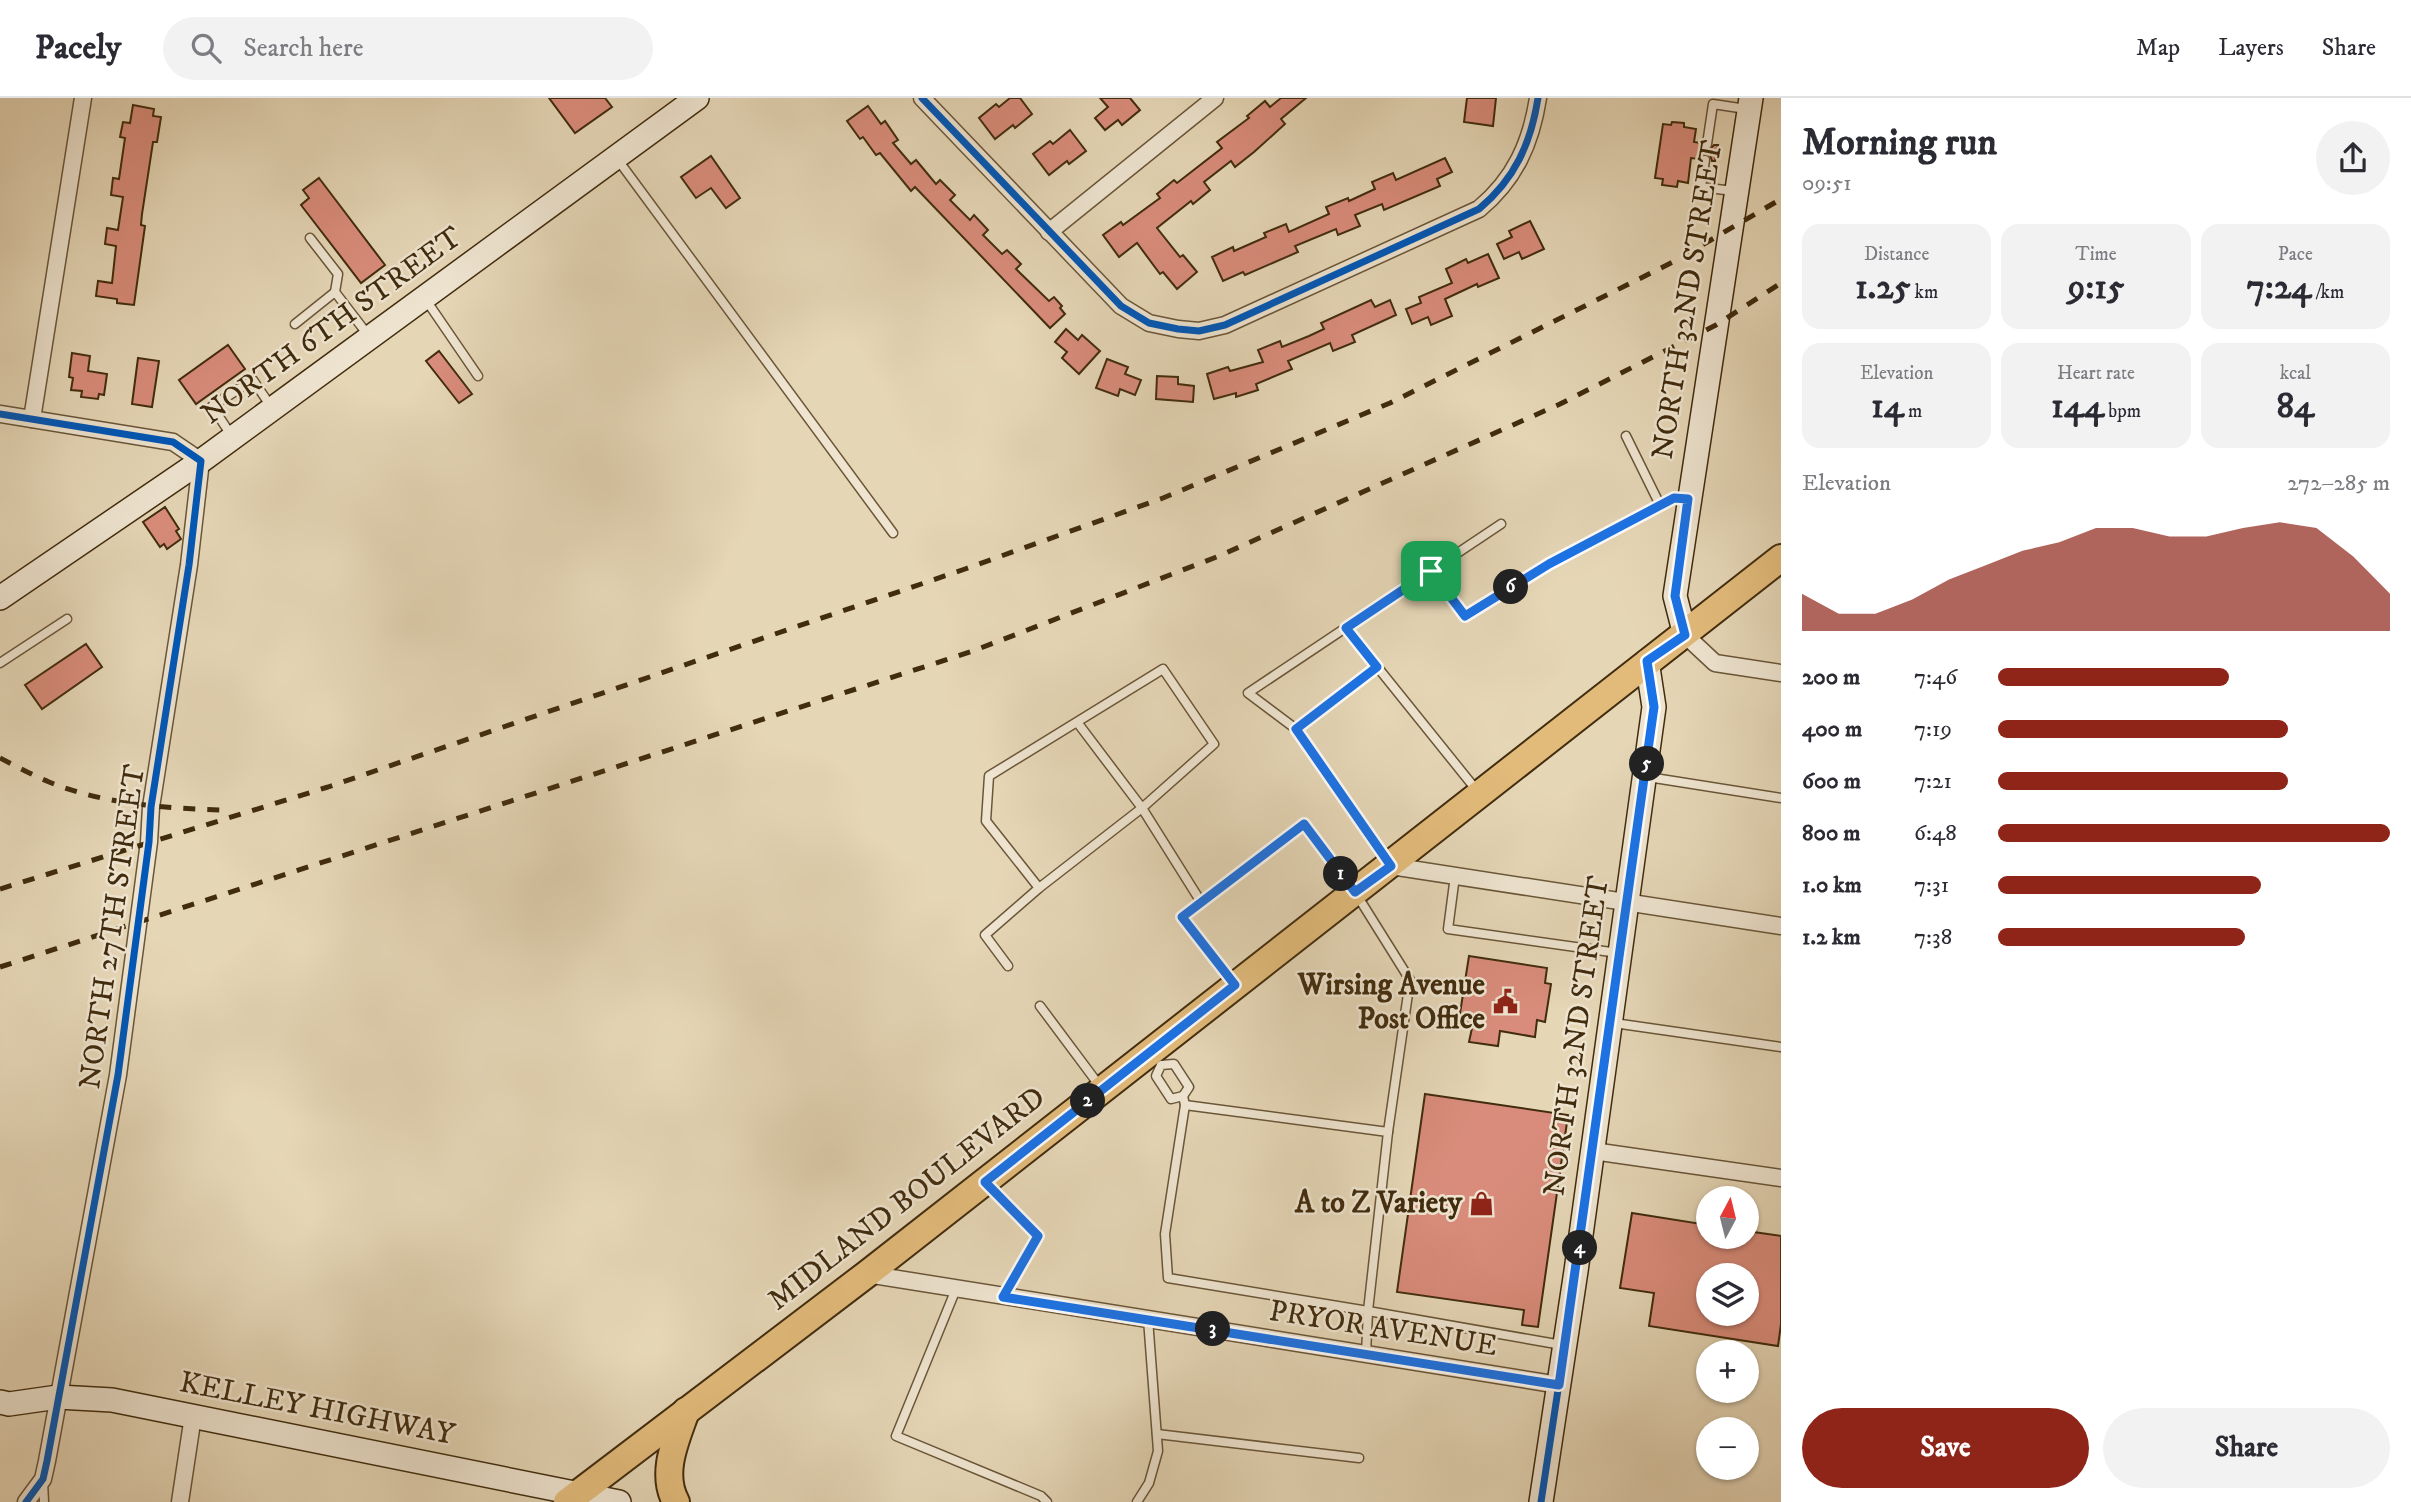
<!DOCTYPE html>
<html lang="en">
<head>
<meta charset="utf-8">
<style>
	body { margin:0; font-family:"IM FELL DW Pica",serif; background:#f2f2f3; color:#2b2b33; height:100vh; display:flex; flex-direction:column; font-size:26px; white-space:nowrap }
	* { box-sizing:border-box; margin:0 }
	p { font-size:23px; color:#7c7c81 }
	.icon { flex:none; width:38px; height:38px; fill:none; stroke:currentColor; stroke-width:2; stroke-linecap:round; stroke-linejoin:round }
	.map { position:relative; flex:1; overflow:hidden }
	.panel { display:flex; flex-direction:column; background:#fff; width:630px }
	.panel>* { flex:none }
	.needle { width:46px; rotate:7deg }
	.buttons { position:absolute; left:1696px; top:1088px; display:grid; gap:14px }
	.buttons a { display:grid; place-items:center; width:63px; height:63px; border-radius:50%; background:#fff; box-shadow:0 2px 5px #0004; font-size:35px }
	.pin { position:absolute; display:grid; place-items:center; width:60px; height:60px; color:#fff; margin:-30px; border-radius:14px; box-shadow:0 4px 10px #0006 }
	.km { position:absolute; width:35px; height:35px; margin:-18px; border-radius:50%; background:#222; color:#fff; font-size:19px; line-height:35px; text-align:center }
	.round { display:grid; place-items:center; flex:none; width:74px; height:74px; border-radius:37px; background:#f2f2f3 }
	.summary { display:flex; align-items:center; justify-content:space-between; height:119px; padding:0 21px }
	h1 { font-size:38px; font-weight:700; line-height:52px }
	.figures { display:grid; grid-template-columns:repeat(3,1fr); gap:10px; height:119px; padding:7px 21px }
	.figures div { display:grid; align-content:center; border-radius:18px; background:#f2f2f3; text-align:center }
	.figures b { font-size:35px; font-weight:700 }
	.figures small { font-size:19px; font-weight:400 }
	.figures p { font-size:19px }
	.chart { height:196px; padding:14px 21px }
	.chart p { display:flex; justify-content:space-between }
	.chart svg { width:100%; height:126px; margin-top:7px; fill:#8f2418; opacity:.7 }
	.button { display:flex; gap:14px; margin-top:auto; padding:14px 21px }
	.button a { flex:1; height:80px; border-radius:42px; background:#8f2418; color:#fff; font-size:28px; font-weight:700; line-height:80px; text-align:center }
	.button a+a { background:#f2f2f3; color:#2b2b33 }
	ul { padding:0 21px; list-style:none; font-size:23px }
	li { display:grid; grid-template-columns:112px 84px 1fr; align-items:center; height:52px }
	li i { height:18px; border-radius:9px; background:#8f2418 }
	header { display:flex; align-items:center; gap:42px; box-sizing:border-box; height:98px; padding:0 35px; background:#fff; border-bottom:2px solid #e1e1e2 }
	header strong { font-size:33px }
	nav { display:flex; gap:38px; margin-inline-start:auto; font-size:24px }
	.search { width:490px; height:63px; background:#f2f2f3; display:flex; align-items:center; gap:18px; box-sizing:border-box; padding:0 24px; border-radius:38px; color:#7c7c81; font-size:26px }
	main { display:flex; flex:1; min-height:0 }
	.map>svg:first-child { display:block }
	.building { fill:#d98c7b; stroke:#412c0e; stroke-width:2; fill-rule:evenodd }
	.lines { fill:none; stroke-linecap:round; stroke-linejoin:round }
	.lane-casing { stroke:#6a5638; stroke-width:11 }
	.street-casing { stroke:#6a5638; stroke-width:19 }
	.secondary-casing { stroke:#412c0e; stroke-width:26 }
	.primary-casing { stroke:#412c0e; stroke-width:30 }
	.lane { stroke:#eee4d0; stroke-width:8 }
	.street { stroke:#eee4d0; stroke-width:16 }
	.secondary { stroke:#eee4d0; stroke-width:23 }
	.primary { stroke:#e2bb7b; stroke-width:26 }
	.rail { stroke:#412c0e; stroke-width:5; stroke-dasharray:12 12; stroke-linecap:butt }
	.cycleway-casing { stroke:#eee4d0; stroke-width:11 }
	.cycleway { stroke:#0057b8; stroke-width:7 }
	.route-casing { stroke:#fff; stroke-width:14 }
	.route { stroke:#1a73e8; stroke-width:9 }
	.labels { text-anchor:middle; dominant-baseline:central; stroke-width:5; stroke-linejoin:round; paint-order:stroke }
	.street-label { font-size:30px; fill:#412c0e; stroke:#eee4d0 }
	.poi-label { font-size:30px; font-weight:bold; fill:#412c0e; stroke:#eee4d0; text-anchor:end }
</style>
</head>
<body>
<header>
<strong>Pacely</strong>
<div class="search"><svg class="icon" aria-label="search" viewBox="0 0 24 24"><circle cx="10" cy="10" r="6"/><path d="M15 15l6 6"/></svg>Search here</div>
<nav><a>Map</a><a>Layers</a><a>Share</a></nav>
</header>
<main>
<div class="map">
<svg width="1781" height="1404" viewBox="0 0 1781 1404">
	<rect width="100%" height="100%" fill="#e5d6b6"/>
	<filter id="stains"><feTurbulence type="fractalNoise" baseFrequency=".00286" numOctaves="4"/><feColorMatrix values="0 0 0 0 .2 0 0 0 0 .09 0 0 0 0 .02 0 0 0 .5 -.17"/></filter>
	<radialGradient id="worn" r=".72"><stop offset=".6" stop-color="#630" stop-opacity="0"/><stop offset="1" stop-color="#630" stop-opacity=".3"/></radialGradient>
	<g class="building">
		<polygon points="549,0 605,0 612,9 575,35"/>
		<polygon points="1010,0 1020,0 1032,16 1015,30 1013,27 995,41 979,20 996,6 999,9"/>
		<polygon points="1100,0 1130,0 1140,12 1122,27 1118,22 1105,32 1095,20 1108,9"/>
		<polygon points="1281,0 1306,0 1281,21 1285,26 1254,54 1235,69 1231,63 1204,84 1210,92 1193,106 1191,103 1157,130 1180,159 1183,157 1197,174 1177,191 1163,174 1160,176 1137,145 1119,159 1103,137 1121,124 1123,127 1160,100 1157,96 1174,82 1177,85 1222,50 1217,44 1249,20 1247,18 1265,3 1270,9"/>
		<polygon points="1467,0 1496,0 1493,28 1464,24"/>
		<polygon points="133,7 154,11 153,18 161,19 157,44 153,44 142,116 141,127 145,128 134,207 117,205 117,201 96,198 98,183 112,185 116,148 105,146 107,130 118,132 123,99 111,97 113,80 119,81 125,40 120,39 123,24 130,25"/>
		<polygon points="868,8 881,26 885,23 898,42 893,45 911,66 916,62 936,86 940,82 955,97 950,102 970,122 974,117 988,132 983,137 1002,156 1007,152 1021,166 1016,171 1049,203 1054,199 1062,208 1060,210 1065,216 1050,230 915,89 911,93 880,55 876,57 863,39 860,41 847,23"/>
		<polygon points="1672,24 1684,25 1684,29 1696,31 1694,44 1701,45 1704,51 1709,52 1714,47 1718,47 1715,63 1712,63 1710,57 1705,55 1699,61 1691,60 1688,85 1678,83 1677,89 1662,87 1663,81 1655,80 1663,26 1671,27"/>
		<polygon points="1070,32 1086,53 1069,66 1067,63 1049,77 1033,56 1050,43 1053,46"/>
		<polygon points="711,58 740,100 726,110 711,90 696,100 681,79"/>
		<polygon points="1445,60 1452,74 1437,81 1440,88 1384,112 1382,106 1355,117 1360,128 1338,137 1336,131 1295,148 1298,154 1245,177 1243,174 1223,183 1212,159 1233,149 1234,153 1266,139 1264,135 1286,126 1289,134 1329,116 1326,109 1348,100 1349,103 1375,91 1372,84 1393,75 1396,82"/>
		<polygon points="319,80 385,167 361,185 301,107 309,100 303,92"/>
		<polygon points="1530,123 1544,151 1522,161 1519,154 1504,161 1497,146 1512,139 1509,133"/>
		<polygon points="1488,156 1499,180 1478,189 1477,186 1445,201 1452,218 1431,227 1428,219 1412,226 1406,211 1421,205 1419,199 1452,185 1446,171 1466,161 1468,165"/>
		<polygon points="1371,202 1375,209 1390,202 1396,217 1352,237 1355,244 1333,253 1330,245 1288,263 1292,271 1256,286 1258,292 1236,299 1236,295 1214,301 1207,276 1228,269 1230,273 1263,264 1258,252 1280,243 1282,249 1309,238 1324,231 1321,225"/>
		<polygon points="1066,231 1078,242 1082,237 1100,253 1079,276 1062,260 1067,254 1055,244"/>
		<polygon points="228,247 245,271 196,306 179,282"/>
		<polygon points="439,253 472,296 459,305 426,263"/>
		<polygon points="72,255 90,258 88,273 107,276 104,297 99,296 98,301 81,299 82,293 71,292 73,280 69,279"/>
		<polygon points="138,260 159,263 152,309 132,306"/>
		<polygon points="1107,261 1128,269 1125,276 1141,282 1135,297 1120,291 1118,298 1096,290"/>
		<polygon points="1157,278 1178,279 1178,286 1194,288 1193,304 1156,301"/>
		<polygon points="165,409 179,431 176,433 181,441 167,451 164,446 160,449 143,424"/>
		<polygon points="86,546 102,569 42,611 25,587"/>
		<polygon points="1469,858 1547,870 1545,885 1551,886 1545,924 1537,922 1535,939 1500,933 1498,948 1469,944 1472,930 1458,928"/>
		<polygon points="1425,996 1568,1017 1538,1229 1522,1227 1524,1212 1397,1194"/>
		<path d="M1632,1115l76,12v12h38v-6l35,5v88l-3,22 -129,-20 5,-33 -34,-5zM1708,1178h38v38h-38z"/>
	</g>
	<g class="lines">
		<defs>
			<g id="lane">
				<polyline points="1707,46 1713,6 1746,11"/>
				<polyline points="618,62 893,435"/>
				<polyline points="1705,62 1701,89 1733,93"/>
				<polyline points="310,140 338,176 335,194"/>
				<polyline points="426,202 478,278"/>
				<polyline points="295,226 335,194 368,237"/>
				<polyline points="231,337 212,308 253,282 272,310"/>
				<polyline points="1626,338 1660,407"/>
				<polyline points="1431,473 1465,518 1549,466 1674,400 1686,401"/>
				<polyline points="1346,530 1478,694"/>
				<polyline points="0,565 67,521"/>
				<polyline points="1296,631 1377,569"/>
				<polyline points="1648,679 1781,700"/>
				<polyline points="1387,762 1296,631 1248,595 1501,426"/>
				<polyline points="1455,778 1448,831 1618,855"/>
				<polyline points="1039,790 986,723 989,678 1163,571 1214,646 1142,710 1077,624"/>
				<polyline points="1008,868 985,837 1039,790 1142,710 1201,804"/>
				<polyline points="1232,884 1182,819 1304,726 1355,794 1410,882 1388,1034 1368,1213 1366,1256"/>
				<polyline points="1040,908 1099,987"/>
				<polyline points="1614,925 1781,949"/>
				<polygon points="1174,966 1189,989 1183,998 1171,1001 1156,978 1161,967"/>
				<polyline points="1183,998 1185,1007 1165,1136 1168,1180 1368,1213 1562,1247"/>
				<polyline points="1185,1007 1388,1034"/>
				<polyline points="987,1086 1038,1138 1004,1197"/>
				<polyline points="956,1191 896,1338 1041,1398 1047,1404"/>
				<polyline points="1157,1336 1359,1360"/>
				<polyline points="43,1384 44,1404"/>
				<polyline points="1137,1404 1149,1385 1158,1353 1148,1221"/>
			</g>
			<g id="street">
				<path d="M922,0l199,208 28,17 29,6 21,2 26,-6 254,-116c36,-30 52,-66 59,-111"/>
				<polyline points="1049,134 1215,0"/>
				<polyline points="0,316 173,344 201,363 189,467 151,709 149,744 118,977 47,1363 43,1381 26,1404"/>
				<polyline points="32,321 83,0"/>
				<polyline points="1685,537 1715,565 1781,575"/>
				<polyline points="1391,768 1781,828"/>
				<polyline points="1593,1053 1781,1080"/>
				<polyline points="867,1176 1559,1287"/>
				<polyline points="180,1404 193,1318"/>
			</g>
			<g id="secondary">
				<polyline points="0,500 201,363 697,0"/>
				<polyline points="1685,537 1675,498 1751,0"/>
				<polyline points="0,1304 9,1306 58,1299 112,1302 619,1404"/>
				<polyline points="1541,1404 1576,1173 1654,609 1647,563"/>
			</g>
			<g id="primary">
				<polyline points="567,1404 867,1176 1781,460"/>
				<path d="M676,1404c-16,-29 0,-62 10,-91"/>
			</g>
		</defs>
		<use href="#lane" class="lane-casing"/>
		<use href="#street" class="street-casing"/>
		<use href="#secondary" class="secondary-casing"/>
		<use href="#primary" class="primary-casing"/>
		<use href="#lane" class="lane"/>
		<use href="#street" class="street"/>
		<use href="#secondary" class="secondary"/>
		<use href="#primary" class="primary"/>
		<g class="rail">
			<path d="M0,660c16,8 32,17 49,24 54,22 113,26 171,28"/>
			<polyline points="0,791 328,689 965,471 1163,400 1390,305 1673,164 1781,101"/>
			<polyline points="0,869 973,553 1219,458 1560,306 1716,227 1781,185"/>
		</g>
		<defs>
			<g id="cycleway">
				<path d="M922,0l199,208 28,17 29,6 21,2 26,-6 254,-116c36,-30 52,-66 59,-111"/>
				<polyline points="0,316 173,344 201,363 189,467 151,709 149,744 118,977 47,1363 43,1381 26,1404"/>
				<polyline points="1541,1404 1576,1173 1654,609 1647,563"/>
			</g>
		</defs>
		<use href="#cycleway" class="cycleway-casing"/>
		<use href="#cycleway" class="cycleway"/>
	</g>
	<g class="lines">
		<defs>
			<polygon id="route" points="1674,400 1688,401 1675,498 1685,537 1647,563 1654,609 1559,1287 1003,1199 1038,1138 985,1084 1235,887 1182,819 1304,726 1355,794 1391,768 1296,631 1377,569 1346,530 1431,473 1465,518 1549,466"/>
		</defs>
		<use href="#route" class="route-casing"/>
		<use href="#route" class="route"/>
	</g>
	<defs>
		<symbol id="civic-bare" viewBox="-9 -9 18 18"><path d="M-.6-6.5H3V-4.5H.6V-3L4-1V1h2V6H-6V1h2V-1L-.6-3ZM-1.2 2.5V6h2.4V2.5Z" fill="#8f2418" stroke="#eee4d0" stroke-width="2.5" paint-order="stroke"/></symbol>
		<symbol id="shop-bare" viewBox="-9 -9 18 18"><path d="M-5-2.5h2.3a2.7 3.5 0 0 1 5.4 0H5L5.5 6h-11ZM-1.5-2.5h3a1.5 2.3 0 0 0-3 0Z" fill="#8f2418" stroke="#eee4d0" stroke-width="2.5" paint-order="stroke"/></symbol>
	</defs>
	<g fill-rule="evenodd">
		<use href="#civic-bare" x="1488" y="886" width="35" height="35"/>
		<use href="#shop-bare" x="1464" y="1088" width="35" height="35"/>
	</g>
	<g class="labels">
		<g class="street-label">
			<text transform="translate(1688 202) rotate(-81)">NORTH 32ND STREET</text>
			<text transform="translate(332 228) rotate(-36)">NORTH 6TH STREET</text>
			<text transform="translate(113 829) rotate(-82)">NORTH 27TH STREET</text>
			<text transform="translate(1577 938) rotate(-82)">NORTH 32ND STREET</text>
			<text transform="translate(907 1101) rotate(-38)">MIDLAND BOULEVARD</text>
			<text transform="translate(1383 1231) rotate(9)">PRYOR AVENUE</text>
			<text transform="translate(317 1311) rotate(11)">KELLEY HIGHWAY</text>
		</g>
		<g class="poi-label">
			<text x="1485" y="887">Wirsing Avenue<tspan x="1485" dy="34">Post Office</tspan></text>
			<text x="1462" y="1105">A to Z Variety</text>
		</g>
	</g>
	<rect width="100%" height="100%" filter="url(#stains)"/>
	<rect width="100%" height="100%" fill="url(#worn)"/>
</svg>
<div class="buttons">
<a><svg class="needle" viewBox="-14 -14 28 28"><path d="M0-13l5 13h-10z" fill="#e53935"/><path d="M0 13l5-13h-10z" fill="#7c7c81"/></svg></a>
<a><svg class="icon" aria-label="layers" viewBox="0 0 24 24"><path d="M12 4l9 5-9 5-9-5zM3 14l9 5 9-5"/></svg></a>
<a>+</a>
<a>−</a>
</div>
<div class="pin" style="left:1431px;top:473px;background:#1e9e55"><svg class="icon" aria-label="arrive" viewBox="0 0 24 24"><path d="M6 21V4h12l-3 4 3 4H6"/></svg></div>
<b class="km" style="left:1341px;top:776px">1</b>
<b class="km" style="left:1088px;top:1003px">2</b>
<b class="km" style="left:1213px;top:1231px">3</b>
<b class="km" style="left:1580px;top:1150px">4</b>
<b class="km" style="left:1647px;top:666px">5</b>
<b class="km" style="left:1511px;top:489px">6</b>
</div>
<section class="panel">
<div class="summary"><div><h1>Morning run</h1><p>09:51</p></div><a class="round"><svg class="icon" aria-label="share" viewBox="0 0 24 24"><path d="M12 15V3M7 8l5-5 5 5M5 13v7h14v-7"/></svg></a></div>
<div class="figures">
<div><p>Distance</p><b>1.25<small> km</small></b></div>
<div><p>Time</p><b>9:15</b></div>
<div><p>Pace</p><b>7:24<small> /km</small></b></div>
</div>
<div class="figures">
<div><p>Elevation</p><b>14<small> m</small></b></div>
<div><p>Heart rate</p><b>144<small> bpm</small></b></div>
<div><p>kcal</p><b>84</b></div>
</div>
<div class="chart"><p><span>Elevation</span>272–285 m</p>
<svg viewBox="0 0 160 44" preserveAspectRatio="none"><path d="M0 44V31L10 38L20 38L30 33L40 26L50 21L60 16L70 13L80 8L90 8L100 11L110 11L120 8L130 6L140 8L150 18L160 31V44z"/></svg>
</div>
<ul>
<li><b>200 m</b>7:46<i style="width:59%"></i></li>
<li><b>400 m</b>7:19<i style="width:74%"></i></li>
<li><b>600 m</b>7:21<i style="width:74%"></i></li>
<li><b>800 m</b>6:48<i style="width:100%"></i></li>
<li><b>1.0 km</b>7:31<i style="width:67%"></i></li>
<li><b>1.2 km</b>7:38<i style="width:63%"></i></li>
</ul>
<div class="button"><a>Save</a><a>Share</a></div>
</section>
</main>
</body>
</html>
